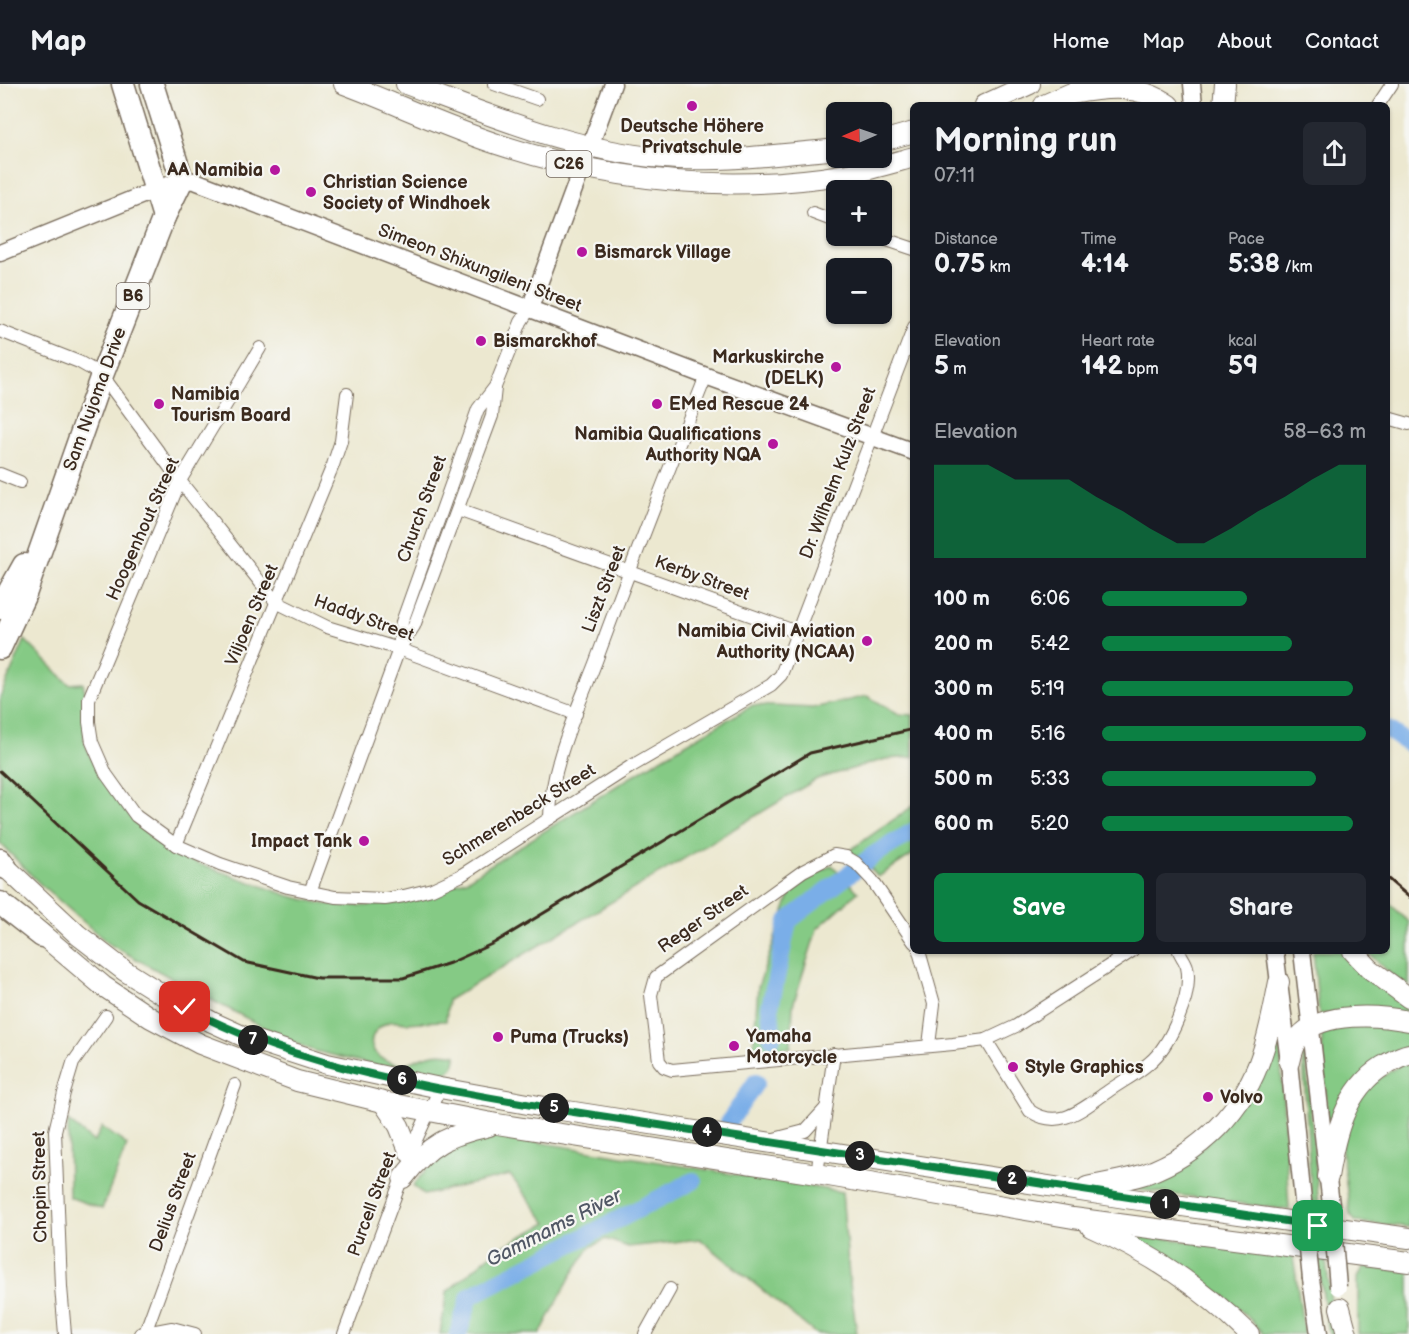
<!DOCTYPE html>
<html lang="en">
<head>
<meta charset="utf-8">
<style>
	body { margin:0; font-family:"Balsamiq Sans",sans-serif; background:#242831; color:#f1f3f6; height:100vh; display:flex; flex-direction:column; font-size:22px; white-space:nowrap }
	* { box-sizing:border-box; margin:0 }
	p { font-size:20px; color:#9ea1a6 }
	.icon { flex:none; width:33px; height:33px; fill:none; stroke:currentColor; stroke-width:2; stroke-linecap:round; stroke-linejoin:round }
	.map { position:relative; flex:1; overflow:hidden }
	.sheet { position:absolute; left:910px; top:18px; width:480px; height:852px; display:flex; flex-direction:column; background:#171b24; border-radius:9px; box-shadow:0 2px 4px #0004 }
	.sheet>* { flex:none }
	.needle { width:39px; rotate:268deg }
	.tools { position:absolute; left:826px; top:18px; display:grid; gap:12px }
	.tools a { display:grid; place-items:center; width:66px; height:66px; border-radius:9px; background:#171b24; box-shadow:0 2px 4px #0004; font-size:30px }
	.pin { position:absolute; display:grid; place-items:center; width:51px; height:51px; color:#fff; margin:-26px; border-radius:12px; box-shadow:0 3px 9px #0006 }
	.km { position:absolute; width:30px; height:30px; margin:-15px; border-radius:50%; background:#222; color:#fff; font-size:16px; line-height:30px; text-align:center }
	.round { display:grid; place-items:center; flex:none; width:63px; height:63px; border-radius:9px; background:#242831 }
	.overview { display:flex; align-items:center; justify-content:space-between; height:102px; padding:0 24px }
	h1 { font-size:33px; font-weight:700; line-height:45px }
	.metrics { display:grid; grid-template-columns:repeat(3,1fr); gap:9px; height:102px; padding:6px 24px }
	.metrics div { display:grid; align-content:center }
	.metrics b { font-size:26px; font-weight:700 }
	.metrics small { font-size:16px; font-weight:400 }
	.metrics p { font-size:16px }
	.chart { height:168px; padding:12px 24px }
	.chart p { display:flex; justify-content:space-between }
	.chart svg { width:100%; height:108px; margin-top:6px; fill:#0b8043; opacity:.7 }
	.primary-button { display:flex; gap:12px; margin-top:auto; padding:12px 24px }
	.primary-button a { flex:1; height:69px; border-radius:9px; background:#0b8043; color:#fff; font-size:24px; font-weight:700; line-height:69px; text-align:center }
	.primary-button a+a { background:#242831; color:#f1f3f6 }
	ul { padding:0 24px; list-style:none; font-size:20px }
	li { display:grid; grid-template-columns:96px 72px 1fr; align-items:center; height:45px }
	li i { height:15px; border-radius:8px; background:#0b8043 }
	header { display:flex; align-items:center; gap:36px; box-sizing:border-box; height:84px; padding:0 30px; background:#171b24; border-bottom:2px solid #363941 }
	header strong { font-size:28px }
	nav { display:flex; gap:33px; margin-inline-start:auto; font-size:21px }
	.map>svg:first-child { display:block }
	.green { fill:#85ca85; stroke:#607a52; stroke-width:1.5 }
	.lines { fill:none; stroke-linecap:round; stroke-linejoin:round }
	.river { stroke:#7aaee8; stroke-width:18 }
	.street-casing { stroke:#796c5c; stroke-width:14 }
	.secondary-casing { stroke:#796c5c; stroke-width:19 }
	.primary-casing { stroke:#796c5c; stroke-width:22 }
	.highway-casing { stroke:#796c5c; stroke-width:25 }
	.street { stroke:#fff; stroke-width:12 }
	.secondary { stroke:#fff; stroke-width:16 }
	.primary { stroke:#fff; stroke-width:20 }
	.highway { stroke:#fff; stroke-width:22 }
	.rail { stroke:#3b2a1e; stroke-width:3 }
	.secondary-bridge-casing { stroke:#796c5c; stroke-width:19; stroke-linecap:butt }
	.secondary-bridge { stroke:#fff; stroke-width:16 }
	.route-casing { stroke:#fff; stroke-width:12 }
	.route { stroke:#0b8043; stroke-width:8 }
	.poi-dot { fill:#b5179e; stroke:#f6f6f2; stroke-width:2 }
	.labels { text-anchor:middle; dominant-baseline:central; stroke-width:4.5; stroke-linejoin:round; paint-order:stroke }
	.shield { fill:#f6f6f2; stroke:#73675e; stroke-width:1.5 }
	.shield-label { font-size:16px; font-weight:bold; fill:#3b2a1e }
	.poi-label { font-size:18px; font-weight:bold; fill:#3b2a1e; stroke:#f6f6f2; text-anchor:start }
	.street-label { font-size:18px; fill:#3b2a1e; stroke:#f6f6f2 }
	.water-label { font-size:20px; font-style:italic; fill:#515865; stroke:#f6f6f2 }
</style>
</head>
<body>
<header>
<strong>Map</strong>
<nav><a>Home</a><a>Map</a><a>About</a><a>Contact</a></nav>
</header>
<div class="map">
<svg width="1409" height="1250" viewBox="0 0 1409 1250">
	<rect width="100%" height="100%" fill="#f6f6f2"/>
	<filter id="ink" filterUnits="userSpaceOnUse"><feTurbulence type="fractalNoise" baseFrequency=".0167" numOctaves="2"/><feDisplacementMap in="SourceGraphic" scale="12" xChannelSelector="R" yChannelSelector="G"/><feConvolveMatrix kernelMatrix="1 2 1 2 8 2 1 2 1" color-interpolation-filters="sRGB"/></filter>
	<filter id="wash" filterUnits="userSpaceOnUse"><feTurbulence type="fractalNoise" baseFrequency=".008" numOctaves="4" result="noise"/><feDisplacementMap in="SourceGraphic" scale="24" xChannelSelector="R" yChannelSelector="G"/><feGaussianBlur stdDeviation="1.35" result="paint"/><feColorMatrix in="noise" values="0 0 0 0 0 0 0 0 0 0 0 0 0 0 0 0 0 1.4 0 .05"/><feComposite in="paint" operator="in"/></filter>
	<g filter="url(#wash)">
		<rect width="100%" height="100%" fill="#ece8d0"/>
		<g class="green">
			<path d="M25,556l44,44 14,-1 3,13 -2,42 5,16 9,18 17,25 19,24 23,21 34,19 99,35 34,8 38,2 44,-4 62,-23 190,-119 95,-55 60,3 54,-12 32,18 14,1v42l-27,2 -69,20 -369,221 -2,21c-13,0 -25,1 -38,2 -6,0 -13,-3 -19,-1 -9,3 -20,13 -17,24 2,9 13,15 21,17 14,4 23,-5 36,-8 9,-3 18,-2 27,0 1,14 -12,20 -24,24l-117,-28 -23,-9 -90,-47 -93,-51 -71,-62 -38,-39v-146z"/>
			<polygon points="913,722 913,770 878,793 866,779 849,767"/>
			<polygon points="832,781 858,808 817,845 793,921 791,963 753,968 758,903 791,808 803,797"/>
			<polygon points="1388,818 1409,838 1409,902 1394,893 1366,867 1388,867"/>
			<polygon points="1313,867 1344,867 1409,921 1409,930 1319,930"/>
			<polygon points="1341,939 1409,942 1409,964 1398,967 1329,1053 1321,944"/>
			<polygon points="1279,941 1289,1126 1119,1103 1204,1062"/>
			<polygon points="1304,952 1318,1112 1335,1250 1329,1250 1314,1154 1302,959"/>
			<polygon points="1409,975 1409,1143 1356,1138 1350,1130 1341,1060 1361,1007"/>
			<polygon points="68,1037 94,1058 102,1043 127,1061 102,1125 69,1113"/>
			<polygon points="494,1051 842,1108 849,1192 857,1250 816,1250 700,1155 628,1163 606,1155 590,1163 571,1192 540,1250 440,1250 447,1208 496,1166 547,1139 510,1091 424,1111 413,1102 436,1073 457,1061"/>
			<path d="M1117,1148l176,23 11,79h-41c-37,-47 -95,-73 -146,-102z"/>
			<polygon points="1363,1183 1409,1187 1409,1250 1358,1250 1358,1194"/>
		</g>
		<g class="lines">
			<g class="river">
				<polyline points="1388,646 1409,660"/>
				<polyline points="772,953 770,923 788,837 875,770 914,747"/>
				<polyline points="729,1038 756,998"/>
				<polyline points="458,1250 470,1212 693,1097"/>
			</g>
		</g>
	</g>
	<g filter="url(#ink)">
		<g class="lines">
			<defs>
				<g id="street">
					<polyline points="494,0 537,15"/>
					<polyline points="1378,21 1392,0"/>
					<polyline points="813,129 837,138"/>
					<polyline points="875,152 914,165"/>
					<polyline points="0,247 79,278 102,291 180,397 276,518 327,543 399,565 576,630"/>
					<polyline points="260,264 180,397 89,615 89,638 92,658 106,690 136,732 176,761 220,780 288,803 335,813 385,815 404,812 432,805 460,792 630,683 771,601 781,591 914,243"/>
					<polyline points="1388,334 1409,340"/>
					<polyline points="0,390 20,398"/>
					<polyline points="458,426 797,548"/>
					<polyline points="401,562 414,542 492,332 495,304"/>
					<path d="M550,734c0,-52 27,-107 46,-157 35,-95 72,-190 110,-285"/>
					<polyline points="176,761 333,381 341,357 347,310"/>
					<polyline points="310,808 399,565 402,538 478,325 495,303 521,238 530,224"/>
					<polyline points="914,858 872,796 856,779 846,773 834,771 803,787 656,893 651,911 659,977 664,983 672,986 953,960 986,956 1016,942 1132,867"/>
					<polyline points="919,867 934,920 929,961"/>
					<path d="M986,956l44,71c30,20 52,-2 77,-19 14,-10 30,-18 42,-29 21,-17 44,-69 38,-96 -1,-5 -6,-11 -8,-16"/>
					<polyline points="774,1055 805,1047 826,1024"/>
					<polyline points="409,1071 440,1004"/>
					<polyline points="817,1090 834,970"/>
					<polyline points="145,1249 235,1001"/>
					<polyline points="65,1250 61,1203 55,1047 64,1009 73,979 106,932"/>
					<polyline points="140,1250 172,1244 195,1250"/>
					<polyline points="344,1250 404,1088"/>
					<polyline points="645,1250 670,1205"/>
				</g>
				<g id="secondary">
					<polyline points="1192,0 1194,21"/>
					<polyline points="0,169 155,106 182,96 195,97 706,292 914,368"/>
					<polyline points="530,224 613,0"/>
					<polyline points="1275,867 1289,978 1303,1117"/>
					<polyline points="1302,867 1331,1121"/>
					<polyline points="1311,1195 1319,1250"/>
				</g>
				<g id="primary">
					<path d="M344,0c51,19 101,43 153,60 113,37 232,50 350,30 22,-4 45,-11 67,-17"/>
					<path d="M406,0c87,32 177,71 271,75 53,2 107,-5 160,-10"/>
					<path d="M1072,10c36,-7 67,-10 97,11"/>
					<polyline points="984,21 1030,0"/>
					<polyline points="1044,21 1083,4"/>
					<polyline points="1223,21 1225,0"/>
					<polyline points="882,57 914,48"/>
					<polyline points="0,778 78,851 125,887 168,914 212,938 247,954 327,980 440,1004 561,1026 1125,1114 1409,1154"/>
					<polyline points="32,842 103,902 151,934 200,960 297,997 383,1018 497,1040 817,1090 1073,1134 1409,1178"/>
					<polyline points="1353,867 1370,885 1409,914"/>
					<path d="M1289,978c2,-9 5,-20 11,-26 23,-25 79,-21 109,-15"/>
					<polyline points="383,1018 399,1042 410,1069"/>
					<path d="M1328,1093c7,-42 17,-87 55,-111 9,-5 16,-10 26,-12"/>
					<path d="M403,1094c27,-35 44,-42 86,-52"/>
					<path d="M1087,1103c19,-4 39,-7 58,-13 55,-20 99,-64 117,-120 8,-23 12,-48 17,-72"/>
					<path d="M1091,1143c61,27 110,60 158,107"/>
					<polyline points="1340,1224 1347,1250"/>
				</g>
				<g id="highway">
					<polyline points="123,0 164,133"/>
					<polyline points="0,524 24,481"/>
					<polyline points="0,564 25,510 102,291 164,133 182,96 152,0"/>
					<polyline points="0,776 6,784"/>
					<polyline points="0,819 42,852"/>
				</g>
			</defs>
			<use href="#street" class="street-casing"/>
			<use href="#secondary" class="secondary-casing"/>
			<use href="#primary" class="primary-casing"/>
			<use href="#highway" class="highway-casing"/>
			<use href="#street" class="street"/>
			<use href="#secondary" class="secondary"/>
			<use href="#primary" class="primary"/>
			<use href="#highway" class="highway"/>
			<g class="rail">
				<polyline points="0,687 138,816 244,878 318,894 403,894 450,879 494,859 810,669 914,645"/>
				<polyline points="1388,795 1409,813"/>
			</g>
			<defs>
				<g id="secondary-bridge">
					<polyline points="1303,1117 1311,1195"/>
					<polyline points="1331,1121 1338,1203"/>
				</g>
			</defs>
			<use href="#secondary-bridge" class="secondary-bridge-casing"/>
			<use href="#secondary-bridge" class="secondary-bridge"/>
		</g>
	</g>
	<g class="lines" filter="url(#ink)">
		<defs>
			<path id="route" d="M185,923c116,63 247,80 376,103l757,116"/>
		</defs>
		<use href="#route" class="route-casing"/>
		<use href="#route" class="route"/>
	</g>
	<g class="poi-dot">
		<circle cx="692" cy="22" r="6"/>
		<circle cx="275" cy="86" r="6"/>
		<circle cx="311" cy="108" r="6"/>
		<circle cx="582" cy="168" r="6"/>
		<circle cx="481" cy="257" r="6"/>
		<circle cx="836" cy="283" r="6"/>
		<circle cx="159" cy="320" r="6"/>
		<circle cx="657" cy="320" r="6"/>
		<circle cx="773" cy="360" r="6"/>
		<circle cx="867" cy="557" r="6"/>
		<circle cx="364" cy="757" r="6"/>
		<circle cx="498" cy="953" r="6"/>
		<circle cx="734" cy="962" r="6"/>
		<circle cx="1013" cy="983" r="6"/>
		<circle cx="1208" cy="1013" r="6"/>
	</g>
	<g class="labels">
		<g class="shield">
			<rect x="546.5" y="67" width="45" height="26" rx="4.5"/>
			<rect x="116.5" y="199" width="33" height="26" rx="4.5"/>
		</g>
		<g class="shield-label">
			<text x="569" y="80">C26</text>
			<text x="133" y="212">B6</text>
		</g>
		<g class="poi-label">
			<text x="692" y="42" text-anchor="middle">Deutsche Höhere<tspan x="692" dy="21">Privatschule</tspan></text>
			<text x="263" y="86" text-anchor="end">AA Namibia</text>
			<text x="323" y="98">Christian Science<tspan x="323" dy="21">Society of Windhoek</tspan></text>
			<text x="594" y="168">Bismarck Village</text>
			<text x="493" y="257">Bismarckhof</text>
			<text x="824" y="273" text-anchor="end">Markuskirche<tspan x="824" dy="21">(DELK)</tspan></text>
			<text x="171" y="310">Namibia<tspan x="171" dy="21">Tourism Board</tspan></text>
			<text x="669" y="320">EMed Rescue 24</text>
			<text x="761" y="350" text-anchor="end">Namibia Qualifications<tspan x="761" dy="21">Authority NQA</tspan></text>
			<text x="855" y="547" text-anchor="end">Namibia Civil Aviation<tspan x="855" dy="21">Authority (NCAA)</tspan></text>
			<text x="352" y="757" text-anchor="end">Impact Tank</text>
			<text x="746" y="952">Yamaha<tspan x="746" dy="21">Motorcycle</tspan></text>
			<text x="510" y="953">Puma (Trucks)</text>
			<text x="1025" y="983">Style Graphics</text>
			<text x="1220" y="1013">Volvo</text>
		</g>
		<g class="street-label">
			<text transform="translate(480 184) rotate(21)">Simeon Shixungileni Street</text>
			<text transform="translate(95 315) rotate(-70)">Sam Nujoma Drive</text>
			<text transform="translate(838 389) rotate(-69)">Dr. Wilhelm Kulz Street</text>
			<text transform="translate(422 425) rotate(-70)">Church Street</text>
			<text transform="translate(143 445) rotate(-66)">Hoogenhout Street</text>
			<text transform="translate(702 494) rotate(20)">Kerby Street</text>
			<text transform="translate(604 505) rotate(-69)">Liszt Street</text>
			<text transform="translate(252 531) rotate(-67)">Viljoen Street</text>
			<text transform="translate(364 534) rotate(20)">Haddy Street</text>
			<text transform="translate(519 731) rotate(-32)">Schmerenbeck Street</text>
			<text transform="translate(703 835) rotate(-35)">Reger Street</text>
			<text transform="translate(40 1103) rotate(-91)">Chopin Street</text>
			<text transform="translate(173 1118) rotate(-70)">Delius Street</text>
			<text transform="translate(372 1120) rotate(-70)">Purcell Street</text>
		</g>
		<g class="water-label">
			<text transform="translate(554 1144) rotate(-27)">Gammams River</text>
		</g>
	</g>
</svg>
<div class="tools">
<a><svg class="needle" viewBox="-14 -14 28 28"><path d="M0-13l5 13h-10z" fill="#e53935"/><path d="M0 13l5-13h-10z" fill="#9ea1a6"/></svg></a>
<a>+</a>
<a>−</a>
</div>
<div class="pin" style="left:1318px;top:1142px;background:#1e9e55"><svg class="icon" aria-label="arrive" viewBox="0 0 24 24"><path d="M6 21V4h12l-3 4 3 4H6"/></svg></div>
<div class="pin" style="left:185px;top:923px;background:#d93025"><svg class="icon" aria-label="check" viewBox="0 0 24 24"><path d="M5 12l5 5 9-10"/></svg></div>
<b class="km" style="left:1165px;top:1120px">1</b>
<b class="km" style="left:1012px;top:1096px">2</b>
<b class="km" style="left:860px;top:1072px">3</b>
<b class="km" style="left:707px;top:1048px">4</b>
<b class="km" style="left:554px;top:1024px">5</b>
<b class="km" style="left:402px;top:996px">6</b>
<b class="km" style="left:253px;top:956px">7</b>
<section class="sheet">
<div class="overview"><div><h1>Morning run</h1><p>07:11</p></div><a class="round"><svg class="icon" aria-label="share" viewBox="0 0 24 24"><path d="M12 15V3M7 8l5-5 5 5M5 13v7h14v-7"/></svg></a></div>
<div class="metrics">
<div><p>Distance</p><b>0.75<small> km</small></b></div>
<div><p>Time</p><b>4:14</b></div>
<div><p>Pace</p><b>5:38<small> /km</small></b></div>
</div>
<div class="metrics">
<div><p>Elevation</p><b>5<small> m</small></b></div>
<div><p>Heart rate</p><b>142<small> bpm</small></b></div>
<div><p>kcal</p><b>59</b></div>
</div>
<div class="chart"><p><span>Elevation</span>58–63 m</p>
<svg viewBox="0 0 160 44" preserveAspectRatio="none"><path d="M0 44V6L10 6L20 6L30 12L40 12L50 12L60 19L70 25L80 32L90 38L100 38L110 32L120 25L130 19L140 12L150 6L160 6V44z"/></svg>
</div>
<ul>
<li><b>100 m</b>6:06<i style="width:55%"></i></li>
<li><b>200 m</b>5:42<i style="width:72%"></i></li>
<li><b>300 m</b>5:19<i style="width:95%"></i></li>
<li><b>400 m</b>5:16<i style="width:100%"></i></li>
<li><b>500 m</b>5:33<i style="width:81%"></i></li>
<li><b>600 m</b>5:20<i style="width:95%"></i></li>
</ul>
<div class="primary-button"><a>Save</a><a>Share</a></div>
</section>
</div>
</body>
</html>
